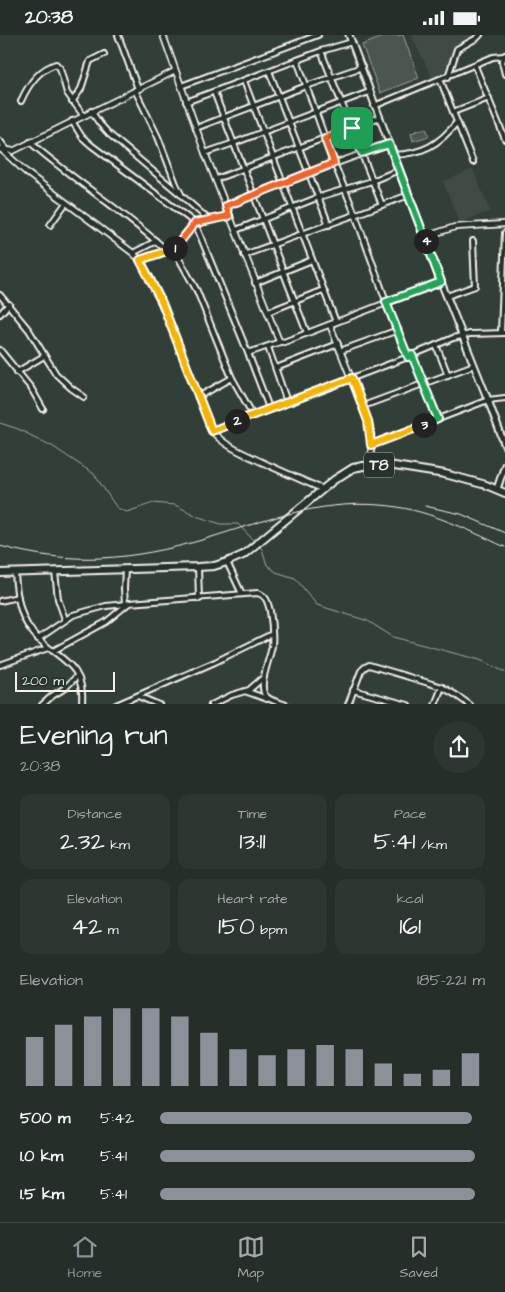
<!DOCTYPE html>
<html lang="en">
<head>
<meta charset="utf-8">
<style>
	body { margin:0; font-family:"Architects Daughter",sans-serif; background:#2e3632; color:#f1f3f6; height:100vh; display:flex; flex-direction:column; font-size:19px; white-space:nowrap }
	* { box-sizing:border-box; margin:0 }
	p { font-size:16px; color:#a4a8a8 }
	.icon { flex:none; width:28px; height:28px; fill:none; stroke:currentColor; stroke-width:2; stroke-linecap:round; stroke-linejoin:round }
	.map { position:relative; height:669px; overflow:hidden }
	.side { display:flex; flex-direction:column; background:#262e2a; flex:1 }
	.side>* { flex:none }
	.scale { position:absolute; left:15px; bottom:12px; width:100px; box-sizing:border-box; padding-left:5px; border:2px solid #f4f1e8; border-top:0; font-size:14px; line-height:18px; white-space:nowrap; color:#f4f1e8; -webkit-text-stroke:4px #26332d; paint-order:stroke }
	.pin { position:absolute; display:grid; place-items:center; width:42px; height:42px; color:#fff; margin:-21px; border-radius:10px; box-shadow:0 2px 8px #0006 }
	.km { position:absolute; width:25px; height:25px; margin:-12px; border-radius:50%; background:#222; color:#fff; font-size:14px; line-height:25px; text-align:center }
	.round { display:grid; place-items:center; flex:none; width:52px; height:52px; border-radius:26px; background:#2e3632 }
	.head { display:flex; align-items:center; justify-content:space-between; height:85px; padding:0 20px }
	h1 { font-size:28px; font-weight:600; line-height:38px }
	.stats { display:grid; grid-template-columns:repeat(3,1fr); gap:8px; height:85px; padding:5px 20px }
	.stats div { display:grid; align-content:center; border-radius:12px; background:#2e3632; text-align:center }
	.stats b { font-size:25px; font-weight:600 }
	.stats small { font-size:14px; font-weight:400 }
	.stats p { font-size:14px }
	.chart { height:140px; padding:10px 20px }
	.chart p { display:flex; justify-content:space-between }
	.chart svg { width:100%; height:90px; margin-top:5px; stroke:#8c9099; stroke-width:6 }
	ul { padding:0 20px; list-style:none; font-size:16px }
	li { display:grid; grid-template-columns:80px 60px 1fr; align-items:center; height:38px }
	li i { height:12px; border-radius:6px; background:#8c9099 }
	.status { display:flex; justify-content:space-between; align-items:center; height:35px; padding:0 25px; background:#262e2a; direction:ltr }
	.status svg { height:14px; fill:currentColor }
	.menu { display:flex; justify-content:space-around; align-items:center; height:70px; border-top:1px solid #424a47; background:#262e2a; font-size:14px; color:#a4a8a8 }
	.menu a { display:grid; justify-items:center; gap:2px }
	.menu .current { color:#8c9099 }
	.map>svg:first-child { display:block }
	.built { fill:#404b44 }
	.green { fill:#4c564f; stroke:#a0a49c }
	.lines { fill:none; stroke-linecap:round; stroke-linejoin:round }
	.stream { stroke:#a6a9a1; stroke-width:1 }
	.minor-casing { stroke:#f4f1e8; stroke-width:8 }
	.tertiary-casing { stroke:#f4f1e8; stroke-width:8 }
	.secondary-casing { stroke:#f4f1e8; stroke-width:9 }
	.trunk-casing { stroke:#f4f1e8; stroke-width:10 }
	.minor { stroke:#26332d; stroke-width:4 }
	.tertiary { stroke:#26332d; stroke-width:4.5 }
	.secondary { stroke:#26332d; stroke-width:5 }
	.trunk { stroke:#26332d; stroke-width:6 }
	.rail { stroke:#f4f1e8; stroke-width:1 }
	.split-1-casing { stroke:#fff; stroke-width:10 }
	.split-2-casing { stroke:#fff; stroke-width:10 }
	.split-3-casing { stroke:#fff; stroke-width:10 }
	.split-4-casing { stroke:#fff; stroke-width:10 }
	.split-5-casing { stroke:#fff; stroke-width:10 }
	.split-1 { stroke:#f0652b; stroke-width:6 }
	.split-2 { stroke:#f5b400; stroke-width:6 }
	.split-3 { stroke:#f5b400; stroke-width:6 }
	.split-4 { stroke:#22a559; stroke-width:6 }
	.split-5 { stroke:#22a559; stroke-width:6 }
	.labels { text-anchor:middle; dominant-baseline:central; stroke-width:4; stroke-linejoin:round; paint-order:stroke }
	.shield { fill:#26332d; stroke:#b6b8b0; stroke-width:1 }
	.shield-label { font-size:15px; font-weight:bold; fill:#f4f1e8 }
</style>
</head>
<body>
<div class="status"><b>20:38</b><svg viewBox="0 0 49 12"><path d="M0 12V9h3v3zM5 12V6h3v6zM10 12V3h3v9zM15 12V0h3v12zM26 1h20v11H26zM47 4h2v5h-2z"/></svg></div>
<div class="map">
<svg width="505" height="670" viewBox="0 0 505 670">
	<rect width="100%" height="100%" fill="#323e38"/>
	<filter id="ink" filterUnits="userSpaceOnUse"><feTurbulence type="fractalNoise" baseFrequency=".02" numOctaves="2"/><feDisplacementMap in="SourceGraphic" scale="10" xChannelSelector="R" yChannelSelector="G"/><feConvolveMatrix kernelMatrix="1 2 1 2 8 2 1 2 1" color-interpolation-filters="sRGB"/></filter>
	<g filter="url(#ink)">
		<g class="built">
			<polygon points="411,0 478,0 479,3 457,12 447,41 434,47"/>
			<polygon points="473,134 490,176 460,188 443,147"/>
		</g>
		<g class="green">
			<polygon points="388,0 403,0 419,43 380,58 362,10"/>
			<polygon points="426,93 429,101 413,106 411,98"/>
		</g>
		<g class="lines">
			<g class="stream">
				<polyline points="0,388 18,394 52,411 94,439 117,473 127,477 153,468 175,470 199,482 221,489 238,489 254,506"/>
				<polyline points="259,511 262,514 267,530 276,537 295,543 317,570 368,586 393,602 480,625 505,637"/>
			</g>
			<defs>
				<g id="minor">
					<polyline points="118,0 138,54"/>
					<polyline points="321,16 382,170"/>
					<polyline points="505,20 502,27 505,39"/>
					<polyline points="297,25 334,128 355,179 391,280 408,322"/>
					<polyline points="475,31 505,104"/>
					<polyline points="269,36 329,190"/>
					<polyline points="448,42 457,14 477,3 480,0"/>
					<polyline points="440,44 473,127"/>
					<polyline points="244,46 336,287"/>
					<polyline points="181,51 318,0"/>
					<polyline points="135,55 158,102 176,149 182,161 209,185"/>
					<polyline points="214,57 307,298"/>
					<path d="M21,66c7,-16 18,-32 35,-37l4,4 7,25 16,22"/>
					<polyline points="72,67 81,54 90,26 104,19"/>
					<polyline points="186,67 321,16 352,7"/>
					<polyline points="374,71 493,22 504,21"/>
					<polyline points="91,76 100,89 109,99 180,159"/>
					<polyline points="453,77 489,63"/>
					<polyline points="72,86 82,102 91,110 195,188 248,318 269,373"/>
					<polyline points="196,93 306,51 362,32"/>
					<polyline points="0,106 7,115"/>
					<path d="M30,107c44,39 94,69 137,109"/>
					<polyline points="205,118 234,108 369,57"/>
					<path d="M393,120c29,-1 46,-10 64,-33"/>
					<polyline points="216,144 380,82"/>
					<polyline points="226,171 309,138 389,109"/>
					<polyline points="50,190 66,168"/>
					<polyline points="236,195 319,162 372,146 399,135"/>
					<polyline points="176,212 177,220 197,256 232,343 253,380"/>
					<polyline points="133,218 156,206"/>
					<polyline points="244,220 409,160"/>
					<polyline points="140,225 172,215 195,188 229,181"/>
					<polyline points="255,248 312,225"/>
					<polyline points="0,260 29,295 56,339 71,353 84,362"/>
					<polyline points="447,261 475,251 473,206"/>
					<polyline points="268,277 323,255"/>
					<polyline points="0,279 9,269"/>
					<polyline points="501,298 505,198"/>
					<polyline points="436,310 448,340"/>
					<polyline points="268,312 287,367"/>
					<polyline points="0,315 31,353 43,374"/>
					<polyline points="340,316 398,295"/>
					<polyline points="248,318 280,307"/>
					<polyline points="412,320 438,384"/>
					<polyline points="276,333 338,309"/>
					<polyline points="17,337 44,321"/>
					<polyline points="198,362 232,343"/>
					<polyline points="363,371 474,330"/>
					<polyline points="212,396 408,322 453,303 470,299 505,298"/>
					<polyline points="371,410 488,365 505,363"/>
					<polyline points="227,527 242,559"/>
					<polyline points="198,532 199,564"/>
					<polyline points="55,537 58,564 65,584"/>
					<path d="M15,538c1,18 4,41 15,56 21,30 56,29 52,76"/>
					<polyline points="0,566 18,562"/>
					<polyline points="125,569 124,554 125,534"/>
					<polyline points="38,604 73,580 106,571 127,569"/>
					<path d="M53,616l53,-29 23,-19 129,-10c9,3 10,10 12,18 2,12 3,23 2,35 -2,13 -14,38 -7,49 4,6 14,7 21,10"/>
					<polyline points="0,630 48,613"/>
					<polyline points="353,655 408,670"/>
					<polyline points="245,656 267,664"/>
					<polyline points="138,661 159,670"/>
					<polyline points="42,670 52,661 65,653 77,641"/>
					<polyline points="116,670 215,627 272,599"/>
					<polyline points="211,670 232,660 249,655 264,642"/>
					<polyline points="348,670 361,636 365,632 369,630 442,652 456,660 470,670"/>
					<polyline points="435,670 442,652"/>
				</g>
				<g id="tertiary">
					<polyline points="163,0 205,118 279,306 284,307 441,247"/>
					<path d="M1,114l26,24 106,80 7,7 9,16 13,27 50,128c14,17 36,24 56,34 18,8 36,16 54,24"/>
					<polyline points="1,114 13,116 175,36"/>
					<polyline points="424,202 455,192 505,189"/>
					<polyline points="330,290 368,386 371,397 371,430"/>
				</g>
				<g id="secondary">
					<polyline points="349,0 441,247 488,365 505,411"/>
					<polyline points="497,454 505,430"/>
				</g>
				<polyline id="trunk" points="0,538 198,532 214,531 227,527 243,520 334,445 353,433 363,431 388,430 445,439 486,450 505,458"/>
			</defs>
			<use href="#minor" class="minor-casing"/>
			<use href="#tertiary" class="tertiary-casing"/>
			<use href="#secondary" class="secondary-casing"/>
			<use href="#trunk" class="trunk-casing"/>
			<use href="#minor" class="minor"/>
			<use href="#tertiary" class="tertiary"/>
			<use href="#secondary" class="secondary"/>
			<use href="#trunk" class="trunk"/>
			<g class="rail">
				<polyline points="425,471 461,479 505,498"/>
				<path d="M0,511c72,20 131,14 202,-6 59,-18 115,-40 178,-35 45,3 84,23 125,42"/>
			</g>
		</g>
	</g>
	<g class="lines" filter="url(#ink)">
		<defs>
			<polyline id="split-1" points="175,213 195,188 229,181 226,171 334,128 325,104 352,93"/>
			<polyline id="split-2" points="175,213 140,225 162,268 212,396 237,386"/>
			<polyline id="split-3" points="237,386 352,343 368,386 371,410 424,390"/>
			<polyline id="split-4" points="424,390 438,384 412,320 408,322 386,267 441,247 426,206"/>
			<polyline id="split-5" points="352,93 362,118 389,109 426,206"/>
		</defs>
		<use href="#split-1" class="split-1-casing"/>
		<use href="#split-2" class="split-2-casing"/>
		<use href="#split-3" class="split-3-casing"/>
		<use href="#split-4" class="split-4-casing"/>
		<use href="#split-5" class="split-5-casing"/>
		<use href="#split-1" class="split-1"/>
		<use href="#split-2" class="split-2"/>
		<use href="#split-3" class="split-3"/>
		<use href="#split-4" class="split-4"/>
		<use href="#split-5" class="split-5"/>
	</g>
	<g class="labels">
		<rect class="shield" x="364" y="417.5" width="30" height="25" rx="4"/>
		<g class="shield-label">
			<text x="379" y="430">T8</text>
		</g>
	</g>
</svg>
<div class="scale">200 m</div>
<div class="pin" style="left:352px;top:93px;background:#1e9e55"><svg class="icon" aria-label="arrive" viewBox="0 0 24 24"><path d="M6 21V4h12l-3 4 3 4H6"/></svg></div>
<b class="km" style="left:175px;top:213px">1</b>
<b class="km" style="left:237px;top:386px">2</b>
<b class="km" style="left:424px;top:390px">3</b>
<b class="km" style="left:426px;top:206px">4</b>
</div>
<section class="side">
<div class="head"><div><h1>Evening run</h1><p>20:38</p></div><a class="round"><svg class="icon" aria-label="share" viewBox="0 0 24 24"><path d="M12 15V3M7 8l5-5 5 5M5 13v7h14v-7"/></svg></a></div>
<div class="stats">
<div><p>Distance</p><b>2.32<small> km</small></b></div>
<div><p>Time</p><b>13:11</b></div>
<div><p>Pace</p><b>5:41<small> /km</small></b></div>
</div>
<div class="stats">
<div><p>Elevation</p><b>42<small> m</small></b></div>
<div><p>Heart rate</p><b>150<small> bpm</small></b></div>
<div><p>kcal</p><b>161</b></div>
</div>
<div class="chart"><p><span>Elevation</span>185–221 m</p>
<svg viewBox="0 0 160 44" preserveAspectRatio="none"><path d="M5 44V20M15 44V14M25 44V10M35 44V6M45 44V6M55 44V10M65 44V18M75 44V26M85 44V29M95 44V26M105 44V24M115 44V26M125 44V33M135 44V38M145 44V36M155 44V28"/></svg>
</div>
<ul>
<li><b>500 m</b>5:42<i style="width:96%"></i></li>
<li><b>1.0 km</b>5:41<i style="width:97%"></i></li>
<li><b>1.5 km</b>5:41<i style="width:97%"></i></li>
</ul>
</section>
<nav class="menu">
<a class="current"><svg class="icon" aria-label="home" viewBox="0 0 24 24"><path d="M3 11l9-7 9 7M6 9v11h12V9"/></svg>Home</a>
<a><svg class="icon" aria-label="map" viewBox="0 0 24 24"><path d="M3 6l6-2 6 2 6-2v14l-6 2-6-2-6 2zM9 4v14M15 6v14"/></svg>Map</a>
<a><svg class="icon" aria-label="saved" viewBox="0 0 24 24"><path d="M7 4h10v16l-5-4-5 4z"/></svg>Saved</a>
</nav>
</body>
</html>
